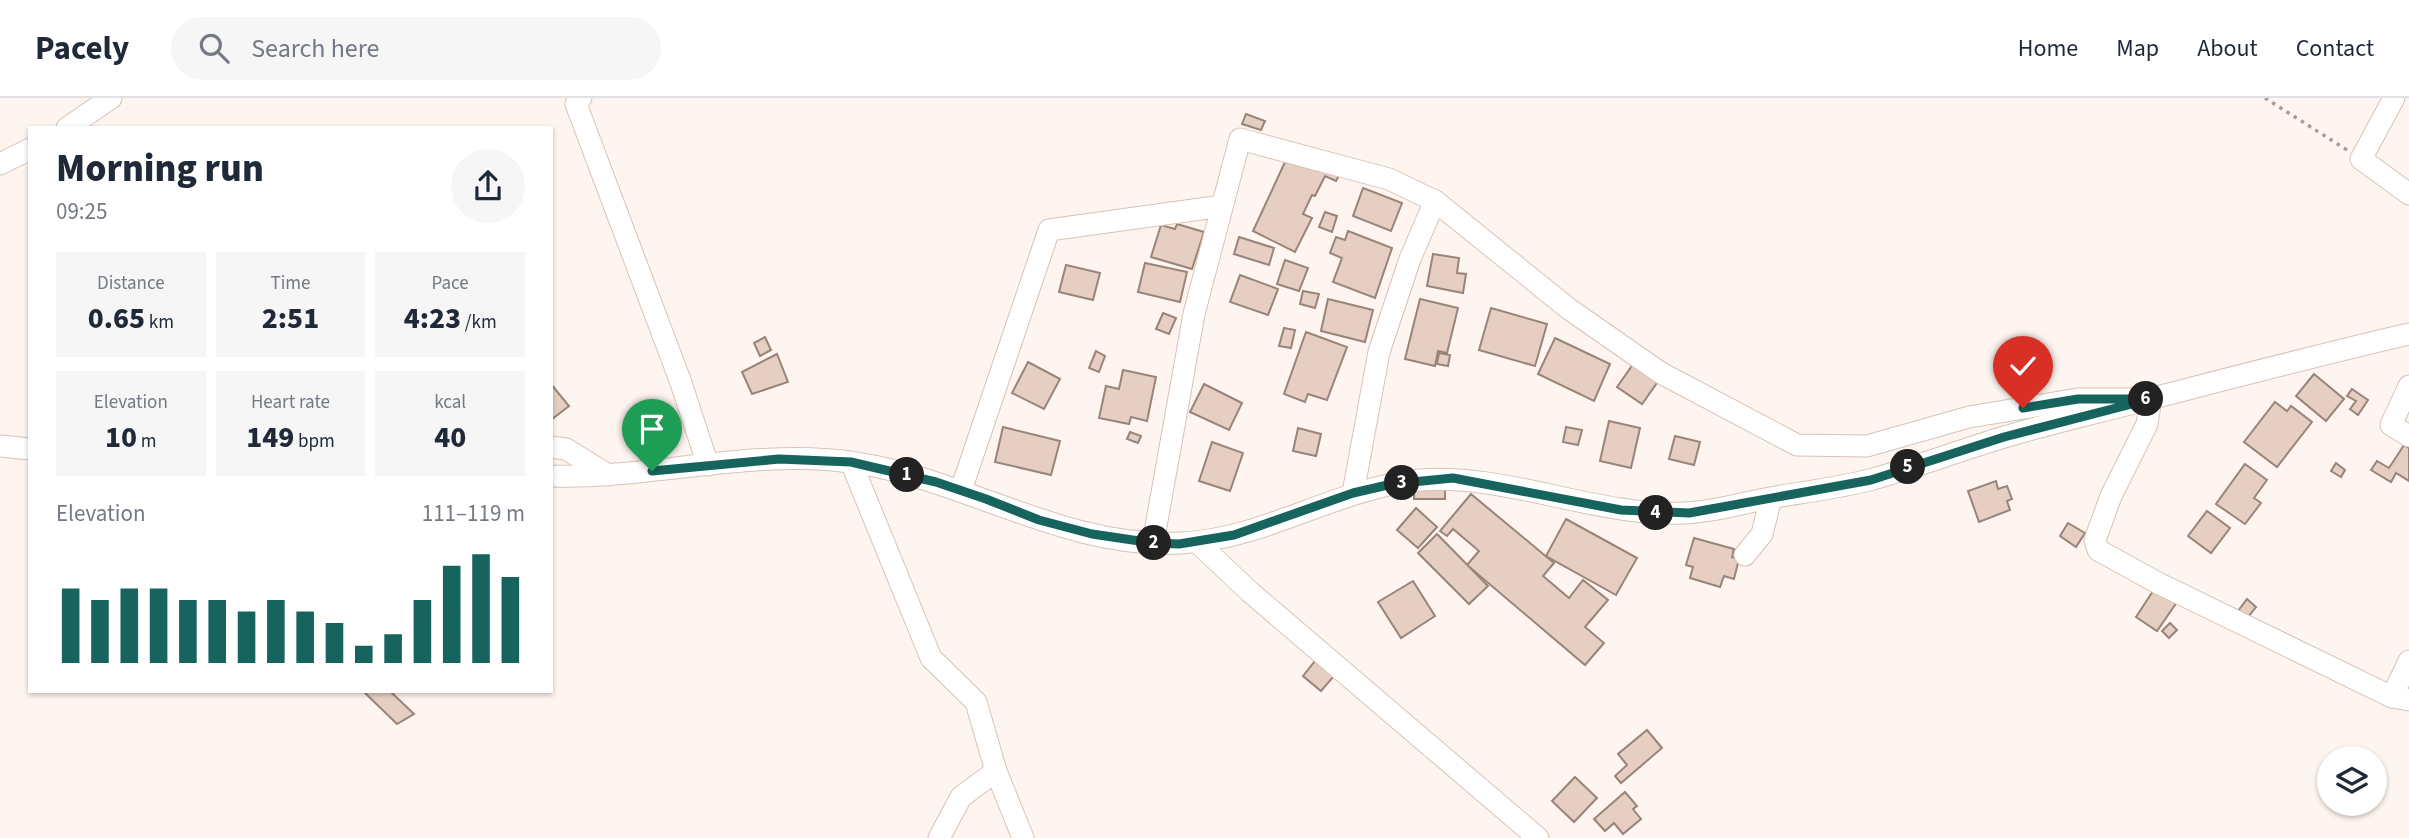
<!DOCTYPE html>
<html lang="en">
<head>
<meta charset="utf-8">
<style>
	body { margin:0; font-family:"Source Sans 3",sans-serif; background:#f6f6f7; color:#1f2937; height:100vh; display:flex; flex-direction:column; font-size:26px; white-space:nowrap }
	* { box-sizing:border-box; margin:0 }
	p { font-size:23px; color:#747a83 }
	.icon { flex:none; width:38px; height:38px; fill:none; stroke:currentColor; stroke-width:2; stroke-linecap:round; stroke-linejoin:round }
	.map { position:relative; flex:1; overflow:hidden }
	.panel { position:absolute; left:28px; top:28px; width:525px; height:567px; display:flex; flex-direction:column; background:#fff; border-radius:0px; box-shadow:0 2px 5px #0004 }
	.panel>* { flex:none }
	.buttons { position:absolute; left:2317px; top:648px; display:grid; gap:14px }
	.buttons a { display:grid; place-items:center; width:70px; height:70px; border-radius:50%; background:#fff; box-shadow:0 2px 5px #0004; font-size:35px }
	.pin { position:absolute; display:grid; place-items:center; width:60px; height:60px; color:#fff; margin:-72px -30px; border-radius:50% 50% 50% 0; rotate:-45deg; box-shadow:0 0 7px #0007 }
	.pin .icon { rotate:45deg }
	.km { position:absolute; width:35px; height:35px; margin:-18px; border-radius:50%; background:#222; color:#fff; font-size:19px; line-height:35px; text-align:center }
	.round { display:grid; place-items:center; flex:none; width:74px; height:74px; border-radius:37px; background:#f6f6f7 }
	.head { display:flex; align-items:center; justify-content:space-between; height:119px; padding:0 28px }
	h1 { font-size:38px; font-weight:800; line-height:52px }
	.figures { display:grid; grid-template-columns:repeat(3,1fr); gap:10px; height:119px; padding:7px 28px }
	.figures div { display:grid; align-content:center; border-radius:0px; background:#f6f6f7; text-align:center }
	.figures b { font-size:30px; font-weight:800 }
	.figures small { font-size:19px; font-weight:400 }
	.figures p { font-size:19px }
	.chart { height:196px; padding:14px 28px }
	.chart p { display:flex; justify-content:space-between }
	.chart svg { width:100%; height:126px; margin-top:7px; stroke:#17635d; stroke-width:6 }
	header { display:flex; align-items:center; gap:42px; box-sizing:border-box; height:98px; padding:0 35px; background:#fff; border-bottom:2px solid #e0e1e3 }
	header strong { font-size:33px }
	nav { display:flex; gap:38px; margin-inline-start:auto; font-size:24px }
	.search { width:490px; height:63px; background:#f6f6f7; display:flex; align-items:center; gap:18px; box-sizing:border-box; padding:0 24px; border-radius:38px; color:#747a83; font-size:26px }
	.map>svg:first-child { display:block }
	.building { fill:#e6cfc2; stroke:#988478; stroke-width:2 }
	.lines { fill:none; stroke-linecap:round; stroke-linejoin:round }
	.minor-casing { stroke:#d8c2b5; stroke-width:23 }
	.path { stroke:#a69d99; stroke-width:3.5; stroke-dasharray:3.5 5; stroke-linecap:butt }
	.minor { stroke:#fff; stroke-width:21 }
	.route-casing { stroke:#fff; stroke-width:14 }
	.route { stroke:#17635d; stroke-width:9 }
</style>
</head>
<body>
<header>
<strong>Pacely</strong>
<div class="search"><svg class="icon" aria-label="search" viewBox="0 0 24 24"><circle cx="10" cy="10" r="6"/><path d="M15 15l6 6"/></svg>Search here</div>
<nav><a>Home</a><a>Map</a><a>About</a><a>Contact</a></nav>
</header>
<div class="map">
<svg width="2409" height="740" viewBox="0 0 2409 740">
	<rect width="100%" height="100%" fill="#fff5f0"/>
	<g class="building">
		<polygon points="1246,16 1265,23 1261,32 1242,26"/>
		<polygon points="1285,64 1340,76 1336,83 1325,78 1315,98 1312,97 1303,116 1312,120 1295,154 1253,133"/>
		<polygon points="1363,90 1402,105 1391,133 1353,118"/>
		<polygon points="1325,114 1337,118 1332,134 1319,129"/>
		<polygon points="1177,126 1204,134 1192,171 1151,159 1161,127 1175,131"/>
		<polygon points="1348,133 1392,150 1375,200 1333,184 1342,160 1330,155 1336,139 1345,142"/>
		<polygon points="1239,139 1274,150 1269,167 1234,156"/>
		<polygon points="1433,156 1459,160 1457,175 1466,176 1463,195 1427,188"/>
		<polygon points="1285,162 1308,170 1299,193 1277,186"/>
		<polygon points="1145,165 1187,174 1180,204 1138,194"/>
		<polygon points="1066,167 1100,175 1093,202 1059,194"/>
		<polygon points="1240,177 1278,191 1268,217 1230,204"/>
		<polygon points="1303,193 1319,196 1315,210 1300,206"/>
		<polygon points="1328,201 1373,212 1365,244 1321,233"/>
		<polygon points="1420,201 1458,210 1447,255 1438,253 1435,268 1405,261"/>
		<polygon points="1491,210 1547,226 1535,268 1479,252"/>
		<polygon points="1163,215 1176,220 1169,236 1156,231"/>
		<polygon points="1284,230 1295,232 1291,250 1279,248"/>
		<polygon points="1306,234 1347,249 1327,302 1308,296 1305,304 1284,296"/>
		<polygon points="765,239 771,252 760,258 754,245"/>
		<polygon points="1555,240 1610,266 1594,303 1538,276"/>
		<polygon points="1096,253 1105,258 1099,274 1089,270"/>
		<polygon points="1439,255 1450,257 1448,268 1437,266"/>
		<polygon points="777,256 788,284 752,296 742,274"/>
		<polygon points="1028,264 1060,281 1044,311 1012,295"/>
		<polygon points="1634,265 1659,282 1642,306 1617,289"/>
		<polygon points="1123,272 1156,279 1147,323 1131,319 1129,326 1099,320 1106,288 1119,291"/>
		<polygon points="2314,276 2344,301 2326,323 2296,298"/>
		<polygon points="551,286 569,308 551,322"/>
		<polygon points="1204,286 1242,305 1229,332 1190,314"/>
		<polygon points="2352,291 2368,302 2358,317 2350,311 2356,303 2347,298"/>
		<polygon points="2275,304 2287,313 2291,308 2312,324 2277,369 2244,344"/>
		<polygon points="1609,323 1640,330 1631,370 1600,363"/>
		<polygon points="1003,329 1060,343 1051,377 995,364"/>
		<polygon points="1566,329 1582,332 1578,347 1563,344"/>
		<polygon points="1298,330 1321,336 1316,358 1293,353"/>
		<polygon points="1130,334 1141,338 1138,345 1127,341"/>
		<polygon points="1675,338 1700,344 1694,367 1669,361"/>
		<polygon points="1212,344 1243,355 1230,393 1199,383"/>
		<polygon points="2404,347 2409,350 2409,383 2396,375 2391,384 2371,372 2377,363 2389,370"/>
		<polygon points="2336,365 2345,372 2341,379 2331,373"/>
		<polygon points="2245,366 2267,382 2254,400 2261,405 2245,426 2216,406"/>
		<polygon points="1996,383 1998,391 2007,388 2012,401 2007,403 2010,412 1979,424 1968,393"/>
		<rect x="1414" y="388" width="31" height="13"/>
		<polygon points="1471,396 1554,465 1543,478 1569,500 1583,482 1608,502 1585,529 1604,545 1585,567 1467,467 1479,453 1453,431 1447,438 1440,433"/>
		<polygon points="1416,410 1437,429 1418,450 1397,432"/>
		<polygon points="2207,413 2230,430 2211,455 2188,438"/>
		<polygon points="1566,421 1637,460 1616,497 1546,458"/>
		<polygon points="2068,425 2085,435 2076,449 2060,438"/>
		<polygon points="1437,436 1488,488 1469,506 1418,455"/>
		<polygon points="1694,440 1734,451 1732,459 1739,461 1734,481 1724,478 1720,489 1690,480 1693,469 1686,467"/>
		<polygon points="1413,483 1435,518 1401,540 1378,504"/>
		<polygon points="2155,490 2177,504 2157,533 2136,519"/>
		<polygon points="2247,501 2256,509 2244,524 2235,517"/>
		<polygon points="2170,525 2177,532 2169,540 2162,533"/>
		<polygon points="1315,563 1334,578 1321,593 1303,578"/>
		<polygon points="363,593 390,593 414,616 397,626"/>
		<polygon points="1647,632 1662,650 1621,685 1615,678 1627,667 1618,656"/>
		<polygon points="1575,679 1597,700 1574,724 1552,703"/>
		<polygon points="1625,694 1637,708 1633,711 1641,721 1623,736 1614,725 1605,733 1594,721"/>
	</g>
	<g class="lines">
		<defs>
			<g id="minor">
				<polyline points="581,0 576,6 680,282 708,367"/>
				<polyline points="2394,0 2361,61 2409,96"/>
				<polyline points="67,30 111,0"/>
				<polyline points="0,66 30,51"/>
				<polyline points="2409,288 2391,327 2409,338"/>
				<polyline points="0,348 30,351"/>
				<polyline points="551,349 566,351 608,377"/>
				<polyline points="851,364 931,560 976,604 996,673 961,699 939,740"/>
				<path d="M551,378c102,3 204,-29 306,-13 110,17 209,86 323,80 84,-3 156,-55 240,-63 87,-7 176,37 265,33 28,-1 57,-10 85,-15 34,-6 70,-10 103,-19 43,-12 85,-28 128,-41 49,-15 99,-26 148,-39 86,-22 173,-45 260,-65"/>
				<polyline points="961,392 1049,132 1222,108"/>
				<polyline points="1353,395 1379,254 1410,161 1435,103"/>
				<polyline points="1197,444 1250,494 1538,740"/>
				<polyline points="1153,445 1194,216 1240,41 1389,81 1435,103 1569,211 1661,275 1797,347 1867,348 1969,319 2078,301 2151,301 2147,326 2111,398 2095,442 2098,452 2156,484 2392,599 2409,602"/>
				<polyline points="1745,457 1762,436 1771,400"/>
				<polyline points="2392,599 2409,563"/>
				<polyline points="996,673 1023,740"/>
			</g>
		</defs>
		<use href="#minor" class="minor-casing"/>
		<polyline class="path" points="2265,0 2347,52"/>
		<use href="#minor" class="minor"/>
	</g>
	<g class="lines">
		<defs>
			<polyline id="route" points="652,373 779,361 851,364 936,384 986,401 1039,422 1092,436 1153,445 1179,446 1234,437 1353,395 1392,386 1453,380 1621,412 1689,415 1871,382 2004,339 2151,301 2078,301 2023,310"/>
		</defs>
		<use href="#route" class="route-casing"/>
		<use href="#route" class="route"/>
	</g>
</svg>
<div class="buttons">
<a><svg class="icon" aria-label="layers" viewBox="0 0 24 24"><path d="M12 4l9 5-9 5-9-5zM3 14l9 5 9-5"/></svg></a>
</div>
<div class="pin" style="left:652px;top:373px;background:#1e9e55"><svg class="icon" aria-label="arrive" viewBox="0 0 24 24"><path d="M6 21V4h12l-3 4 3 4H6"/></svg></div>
<div class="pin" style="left:2023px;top:310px;background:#d93025"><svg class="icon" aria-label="check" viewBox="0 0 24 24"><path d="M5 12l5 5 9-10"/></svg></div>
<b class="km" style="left:907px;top:377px">1</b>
<b class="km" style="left:1154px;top:445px">2</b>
<b class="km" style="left:1402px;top:385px">3</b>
<b class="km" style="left:1656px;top:415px">4</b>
<b class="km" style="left:1908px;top:369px">5</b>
<b class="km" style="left:2146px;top:301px">6</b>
<section class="panel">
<div class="head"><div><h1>Morning run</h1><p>09:25</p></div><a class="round"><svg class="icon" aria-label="share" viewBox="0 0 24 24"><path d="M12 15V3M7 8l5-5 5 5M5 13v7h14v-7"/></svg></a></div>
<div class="figures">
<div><p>Distance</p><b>0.65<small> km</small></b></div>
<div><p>Time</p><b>2:51</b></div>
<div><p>Pace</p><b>4:23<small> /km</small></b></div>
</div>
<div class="figures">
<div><p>Elevation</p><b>10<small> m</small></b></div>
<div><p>Heart rate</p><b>149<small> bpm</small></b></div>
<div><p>kcal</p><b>40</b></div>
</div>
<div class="chart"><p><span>Elevation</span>111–119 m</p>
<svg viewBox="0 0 160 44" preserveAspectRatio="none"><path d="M5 44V18M15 44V22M25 44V18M35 44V18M45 44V22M55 44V22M65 44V26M75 44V22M85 44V26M95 44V30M105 44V38M115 44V34M125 44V22M135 44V10M145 44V6M155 44V14"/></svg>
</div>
</section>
</div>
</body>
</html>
